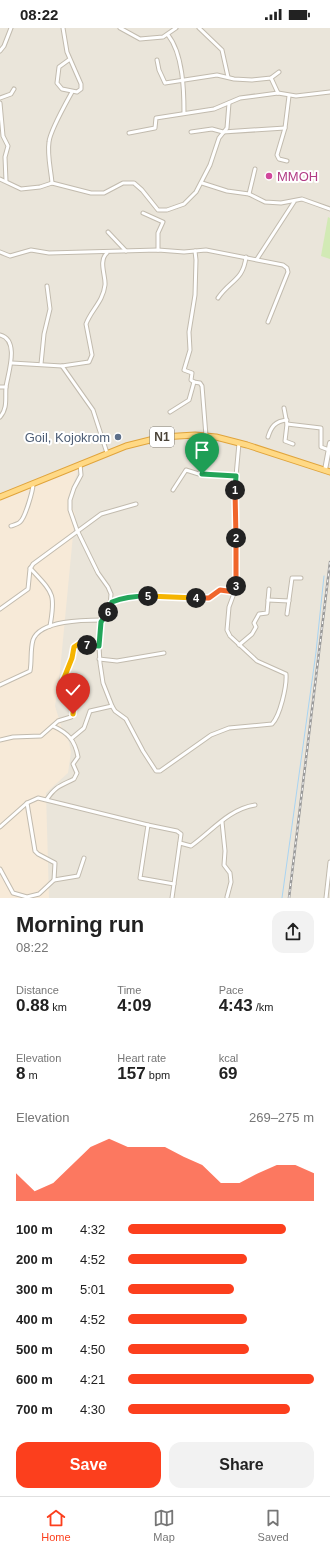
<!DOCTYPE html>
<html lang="en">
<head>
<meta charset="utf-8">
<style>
	body { margin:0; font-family:Arial,sans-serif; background:#f2f2f2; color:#222; height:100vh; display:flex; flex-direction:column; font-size:15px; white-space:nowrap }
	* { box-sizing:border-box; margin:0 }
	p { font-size:13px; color:#767676 }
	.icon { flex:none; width:22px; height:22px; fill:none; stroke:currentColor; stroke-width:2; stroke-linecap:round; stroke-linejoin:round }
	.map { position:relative; height:870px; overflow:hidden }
	.side { display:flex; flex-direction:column; background:#fff; flex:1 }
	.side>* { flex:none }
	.pin { position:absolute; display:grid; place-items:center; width:34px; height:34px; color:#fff; margin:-41px -17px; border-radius:50% 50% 50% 0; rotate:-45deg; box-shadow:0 0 4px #0007 }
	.pin .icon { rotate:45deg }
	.km { position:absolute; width:20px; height:20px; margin:-10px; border-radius:50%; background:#222; color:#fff; font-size:11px; line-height:20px; text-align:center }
	.round { display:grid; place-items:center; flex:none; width:42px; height:42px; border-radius:12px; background:#f2f2f2 }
	.head { display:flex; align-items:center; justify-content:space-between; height:68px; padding:0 16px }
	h1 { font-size:22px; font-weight:700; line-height:30px }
	.figures { display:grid; grid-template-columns:repeat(3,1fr); gap:6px; height:68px; padding:4px 16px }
	.figures div { display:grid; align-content:center }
	.figures b { font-size:17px; font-weight:700 }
	.figures small { font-size:11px; font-weight:400 }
	.figures p { font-size:11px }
	.chart { height:112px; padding:8px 16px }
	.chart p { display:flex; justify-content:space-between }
	.chart svg { width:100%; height:72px; margin-top:4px; fill:#fc3f1d; opacity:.7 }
	.cta { display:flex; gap:8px; margin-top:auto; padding:8px 16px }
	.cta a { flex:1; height:46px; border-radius:12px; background:#fc3f1d; color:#fff; font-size:16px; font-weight:700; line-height:46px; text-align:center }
	.cta a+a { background:#f2f2f2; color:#222 }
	ul { padding:0 16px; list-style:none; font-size:13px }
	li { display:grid; grid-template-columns:64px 48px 1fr; align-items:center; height:30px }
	li i { height:10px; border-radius:5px; background:#fc3f1d }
	.status { display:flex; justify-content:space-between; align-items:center; height:28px; padding:0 20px; background:#fff; direction:ltr }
	.status svg { height:11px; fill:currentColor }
	.tabs { display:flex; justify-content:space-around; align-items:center; height:56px; border-top:1px solid #e0e0e0; background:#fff; font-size:11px; color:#767676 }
	.tabs a { display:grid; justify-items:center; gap:2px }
	.tabs .on { color:#fc3f1d }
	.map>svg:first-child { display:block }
	.residential { fill:#eae5da }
	.commercial { fill:#f7ead8 }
	.green { fill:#d2eab5 }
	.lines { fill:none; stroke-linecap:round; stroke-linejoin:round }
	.stream { stroke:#a9d4f2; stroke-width:1 }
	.minor-casing { stroke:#c2bbae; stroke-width:5 }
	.tertiary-casing { stroke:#c2bbae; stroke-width:6 }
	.trunk-casing { stroke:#e0a43c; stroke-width:7 }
	.minor { stroke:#fff; stroke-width:3 }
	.tertiary { stroke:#fff; stroke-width:4 }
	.trunk { stroke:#ffd985; stroke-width:5 }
	.rail-casing { stroke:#9a9a9a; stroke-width:2.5 }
	.rail { stroke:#fff; stroke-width:1; stroke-dasharray:3; stroke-linecap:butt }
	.split-1-casing { stroke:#fff; stroke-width:8 }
	.split-2-casing { stroke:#fff; stroke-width:8 }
	.split-3-casing { stroke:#fff; stroke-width:8 }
	.split-4-casing { stroke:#fff; stroke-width:8 }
	.split-5-casing { stroke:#fff; stroke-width:8 }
	.split-6-casing { stroke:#fff; stroke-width:8 }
	.split-7-casing { stroke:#fff; stroke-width:8 }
	.split-8-casing { stroke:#fff; stroke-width:8 }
	.split-9-casing { stroke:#fff; stroke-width:8 }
	.split-1 { stroke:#22a559; stroke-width:5 }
	.split-2 { stroke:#f0652b; stroke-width:5 }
	.split-3 { stroke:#f0652b; stroke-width:5 }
	.split-4 { stroke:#f0652b; stroke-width:5 }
	.split-5 { stroke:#f5b400; stroke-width:5 }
	.split-6 { stroke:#22a559; stroke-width:5 }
	.split-7 { stroke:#22a559; stroke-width:5 }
	.split-8 { stroke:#f5b400; stroke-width:5 }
	.split-9 { stroke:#f5b400; stroke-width:5 }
	.hotel-dot { fill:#d1479c; stroke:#fff; stroke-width:1.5 }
	.service-dot { fill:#5c6f8a; stroke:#fff; stroke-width:1.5 }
	.labels { text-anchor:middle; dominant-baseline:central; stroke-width:4; stroke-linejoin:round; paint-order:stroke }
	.shield { fill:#fff; stroke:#817c74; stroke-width:1 }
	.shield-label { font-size:12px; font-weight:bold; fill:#4b4439 }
	.hotel-label { font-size:13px; fill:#b23c85; stroke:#fff; text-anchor:start }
	.service-label { font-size:13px; fill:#4e5e75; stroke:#fff; text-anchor:end }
</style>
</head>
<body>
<div class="status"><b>08:22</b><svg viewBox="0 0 49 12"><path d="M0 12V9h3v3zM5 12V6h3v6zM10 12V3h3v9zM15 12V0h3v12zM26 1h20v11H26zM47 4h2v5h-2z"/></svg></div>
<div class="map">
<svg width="330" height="870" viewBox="0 0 330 870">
	<rect width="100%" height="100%" fill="#f6f3ec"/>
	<rect class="residential" x="0" y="0" width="330" height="870"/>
	<polygon class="commercial" points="80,438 68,470 75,486 60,643 55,678 63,704 69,714 71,724 68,745 46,765 49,870 0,870 0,471"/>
	<polygon class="green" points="328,189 330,190 330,231 321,228"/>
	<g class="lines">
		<polyline class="stream" points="282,870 316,624 324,548"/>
		<defs>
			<g id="minor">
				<polyline points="63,0 67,24 81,56 81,61 77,64 62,61 57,55 59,39 70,31"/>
				<polyline points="120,0 140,11 163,9 176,0"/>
				<polyline points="199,0 222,22 228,49"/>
				<path d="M168,7c15,19 16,55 16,78"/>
				<polyline points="0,23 4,18 11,0"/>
				<polyline points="157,32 159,42 165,55 217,47 234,51 252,52 271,50 279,44"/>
				<polyline points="271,50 278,65"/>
				<polyline points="0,70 11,66 14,61"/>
				<polyline points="0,75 3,108 8,118 5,129 6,153"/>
				<polyline points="191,104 212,101 223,104 285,100"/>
				<polyline points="129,105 155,100 156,90 214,81 240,70 278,65 296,68 330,64"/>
				<polyline points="287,133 279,131 277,127 285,100 289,68"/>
				<polyline points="0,151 21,161 40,159 52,155 91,165 104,165 123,155 134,155 142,162 158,182 167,182 184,176 196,164 210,137 219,110 227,100 229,75"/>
				<path d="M52,155c-1,-13 -5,-28 -3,-41 1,-11 17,-39 23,-50"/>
				<polyline points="202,155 227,163 249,166 265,174 281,175 302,171 330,181"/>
				<polyline points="249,166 255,141"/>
				<polyline points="143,185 163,194 158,205 158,222"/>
				<polyline points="108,204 126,223"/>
				<polyline points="0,224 10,228 31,222 49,225 158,222 184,224 206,222 283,237 287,240 288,244 268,294"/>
				<polyline points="257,231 294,174"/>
				<path d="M218,270c12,-18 25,-17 28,-41"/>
				<path d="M0,307c20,5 8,38 6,52 -1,11 2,21 -6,30"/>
				<path d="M12,335l50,3 27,-4 3,-7 -6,-31c5,-14 17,-22 19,-39 1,-9 -7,-24 2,-32"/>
				<polyline points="41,336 44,306 50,281 47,258"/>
				<polyline points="62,338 93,382 107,425"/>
				<polyline points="194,354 200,355 202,358 206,408"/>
				<polyline points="0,359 6,359"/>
				<polyline points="284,380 287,396 285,413 293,416"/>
				<polyline points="170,384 189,372 194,354 191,352 192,345 184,342 190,322 189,304 195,267 196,232 195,223"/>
				<polyline points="287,396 321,400 321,419 329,422"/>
				<path d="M268,409c3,-10 7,-16 19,-17"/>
				<path d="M80,436l1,11 -7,13 -4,12v10l7,20 21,43 10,14 3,7 -1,12 -9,16 -2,24 1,17 3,20 9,23 3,5 11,8 17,32 13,20h4l51,-36 18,-7 43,-4c8,-8 15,-38 14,-50l-29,-13 -27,-25 -3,-6 2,-23 7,-19 -1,-101 4,-44"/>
				<polyline points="173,462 186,442 202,447 236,448"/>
				<path d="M11,498c3,-1 7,-2 9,-4 5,-4 13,-31 13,-38"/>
				<path d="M30,540c23,25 26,25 20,58"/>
				<polyline points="268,572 289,573"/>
				<polyline points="112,574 127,568 207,570 220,562 235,564"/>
				<polyline points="0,581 28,561 30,541 33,536 101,486 136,476"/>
				<polyline points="287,586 292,550 301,550"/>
				<polyline points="239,617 252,606 256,599 254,595 259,586 267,585 269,561"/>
				<polyline points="99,631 117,633 164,625"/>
				<path d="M0,657l30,-14c2,-10 0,-20 3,-31 7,-20 52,-20 70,-20"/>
				<polyline points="72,710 84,700 90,683 112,678"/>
				<path d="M0,712l13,-3 28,-1 17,-15 13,-4c5,-8 3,-22 -2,-29 -3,-4 -5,-3 -6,-8l9,-22 2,-11 6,-4 19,3"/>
				<path d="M47,771c9,-13 13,-13 27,-20l3,-6 -4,-9 5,-7c-3,-17 -10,-24 -25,-31"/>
				<polyline points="27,775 35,823 38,826 55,835 54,852"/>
				<polyline points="222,794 225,823 224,837 230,845 231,854 227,869"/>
				<polyline points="148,797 177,803 181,806 172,870"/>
				<polyline points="0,799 27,775 38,770 148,797 140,850 174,856"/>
				<path d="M180,815l11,3c21,-15 38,-37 64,-41"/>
				<polyline points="0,841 13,865 27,869 39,866 54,852 78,848 84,830"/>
				<polyline points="326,870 330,834"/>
			</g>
			<polyline id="tertiary" points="325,442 330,415"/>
			<polyline id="trunk" points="0,469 126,418 162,409 195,407 216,409 247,417 330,444"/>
		</defs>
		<use href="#minor" class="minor-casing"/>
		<use href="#tertiary" class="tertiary-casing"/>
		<use href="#trunk" class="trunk-casing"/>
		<use href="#minor" class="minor"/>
		<use href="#tertiary" class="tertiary"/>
		<use href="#trunk" class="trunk"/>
		<defs>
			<polyline id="rail" points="289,870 330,534"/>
		</defs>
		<use href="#rail" class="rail-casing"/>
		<use href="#rail" class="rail"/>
	</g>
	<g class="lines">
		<defs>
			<polyline id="split-1" points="202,446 236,448 235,462"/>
			<polyline id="split-2" points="235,462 236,510"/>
			<polyline id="split-3" points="236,558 236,510"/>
			<polyline id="split-4" points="196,570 209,570 220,562 235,564 236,558"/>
			<polyline id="split-5" points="148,568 196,570"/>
			<path id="split-6" d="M108,584l4,-10c12,-5 23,-6 36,-6"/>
			<polyline id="split-7" points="87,617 99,618 101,594 108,584"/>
			<polyline id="split-8" points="64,650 72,630 74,619 80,615 87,617"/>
			<path id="split-9" d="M64,650v5c8,9 11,18 9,31"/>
		</defs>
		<use href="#split-1" class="split-1-casing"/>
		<use href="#split-2" class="split-2-casing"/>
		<use href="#split-3" class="split-3-casing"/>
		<use href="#split-4" class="split-4-casing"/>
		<use href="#split-5" class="split-5-casing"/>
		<use href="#split-6" class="split-6-casing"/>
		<use href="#split-7" class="split-7-casing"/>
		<use href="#split-8" class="split-8-casing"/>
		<use href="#split-9" class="split-9-casing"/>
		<use href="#split-1" class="split-1"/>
		<use href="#split-2" class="split-2"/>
		<use href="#split-3" class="split-3"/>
		<use href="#split-4" class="split-4"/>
		<use href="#split-5" class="split-5"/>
		<use href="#split-6" class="split-6"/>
		<use href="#split-7" class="split-7"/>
		<use href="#split-8" class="split-8"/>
		<use href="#split-9" class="split-9"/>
	</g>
	<circle class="hotel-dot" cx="269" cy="148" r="4"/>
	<circle class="service-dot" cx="118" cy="409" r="4"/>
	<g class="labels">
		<rect class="shield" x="150" y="399" width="24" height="20" rx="3"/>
		<g class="shield-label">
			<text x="162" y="409">N1</text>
		</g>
		<g class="hotel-label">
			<text x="277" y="148">MMOH</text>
		</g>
		<g class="service-label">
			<text x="110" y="409">Goil, Kojokrom</text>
		</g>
	</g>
</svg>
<div class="pin" style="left:202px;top:446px;background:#1e9e55"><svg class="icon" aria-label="arrive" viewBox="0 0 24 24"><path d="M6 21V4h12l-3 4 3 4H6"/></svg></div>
<div class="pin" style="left:73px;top:686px;background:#d93025"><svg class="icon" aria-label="check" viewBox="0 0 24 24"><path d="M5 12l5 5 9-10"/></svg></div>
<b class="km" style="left:235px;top:462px">1</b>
<b class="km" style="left:236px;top:510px">2</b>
<b class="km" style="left:236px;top:558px">3</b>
<b class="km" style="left:196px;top:570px">4</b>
<b class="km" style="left:148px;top:568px">5</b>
<b class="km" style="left:108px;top:584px">6</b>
<b class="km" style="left:87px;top:617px">7</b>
</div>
<section class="side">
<div class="head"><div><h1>Morning run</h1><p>08:22</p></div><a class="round"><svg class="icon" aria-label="share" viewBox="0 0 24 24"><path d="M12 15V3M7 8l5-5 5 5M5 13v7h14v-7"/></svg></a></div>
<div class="figures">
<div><p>Distance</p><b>0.88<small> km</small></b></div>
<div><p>Time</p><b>4:09</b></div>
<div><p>Pace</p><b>4:43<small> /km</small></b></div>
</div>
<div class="figures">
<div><p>Elevation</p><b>8<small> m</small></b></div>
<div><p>Heart rate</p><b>157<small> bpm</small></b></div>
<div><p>kcal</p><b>69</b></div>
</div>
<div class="chart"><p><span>Elevation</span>269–275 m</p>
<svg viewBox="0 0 160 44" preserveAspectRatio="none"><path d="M0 44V27L10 38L20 33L30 22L40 11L50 6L60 11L70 11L80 11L90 17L100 22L110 33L120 33L130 27L140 22L150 22L160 27V44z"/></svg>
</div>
<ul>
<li><b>100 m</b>4:32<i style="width:85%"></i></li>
<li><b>200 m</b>4:52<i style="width:64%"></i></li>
<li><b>300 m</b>5:01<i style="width:57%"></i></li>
<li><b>400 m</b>4:52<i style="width:64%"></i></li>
<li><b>500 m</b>4:50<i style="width:65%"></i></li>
<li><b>600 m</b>4:21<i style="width:100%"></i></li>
<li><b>700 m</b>4:30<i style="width:87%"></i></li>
</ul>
<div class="cta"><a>Save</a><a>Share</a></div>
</section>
<nav class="tabs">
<a class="on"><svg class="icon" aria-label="home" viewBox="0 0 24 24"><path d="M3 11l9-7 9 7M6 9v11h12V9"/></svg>Home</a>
<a><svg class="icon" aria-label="map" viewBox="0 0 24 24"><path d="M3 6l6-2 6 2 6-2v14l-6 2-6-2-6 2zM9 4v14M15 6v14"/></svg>Map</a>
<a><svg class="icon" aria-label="saved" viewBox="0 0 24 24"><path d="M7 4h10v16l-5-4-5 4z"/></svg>Saved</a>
</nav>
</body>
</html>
